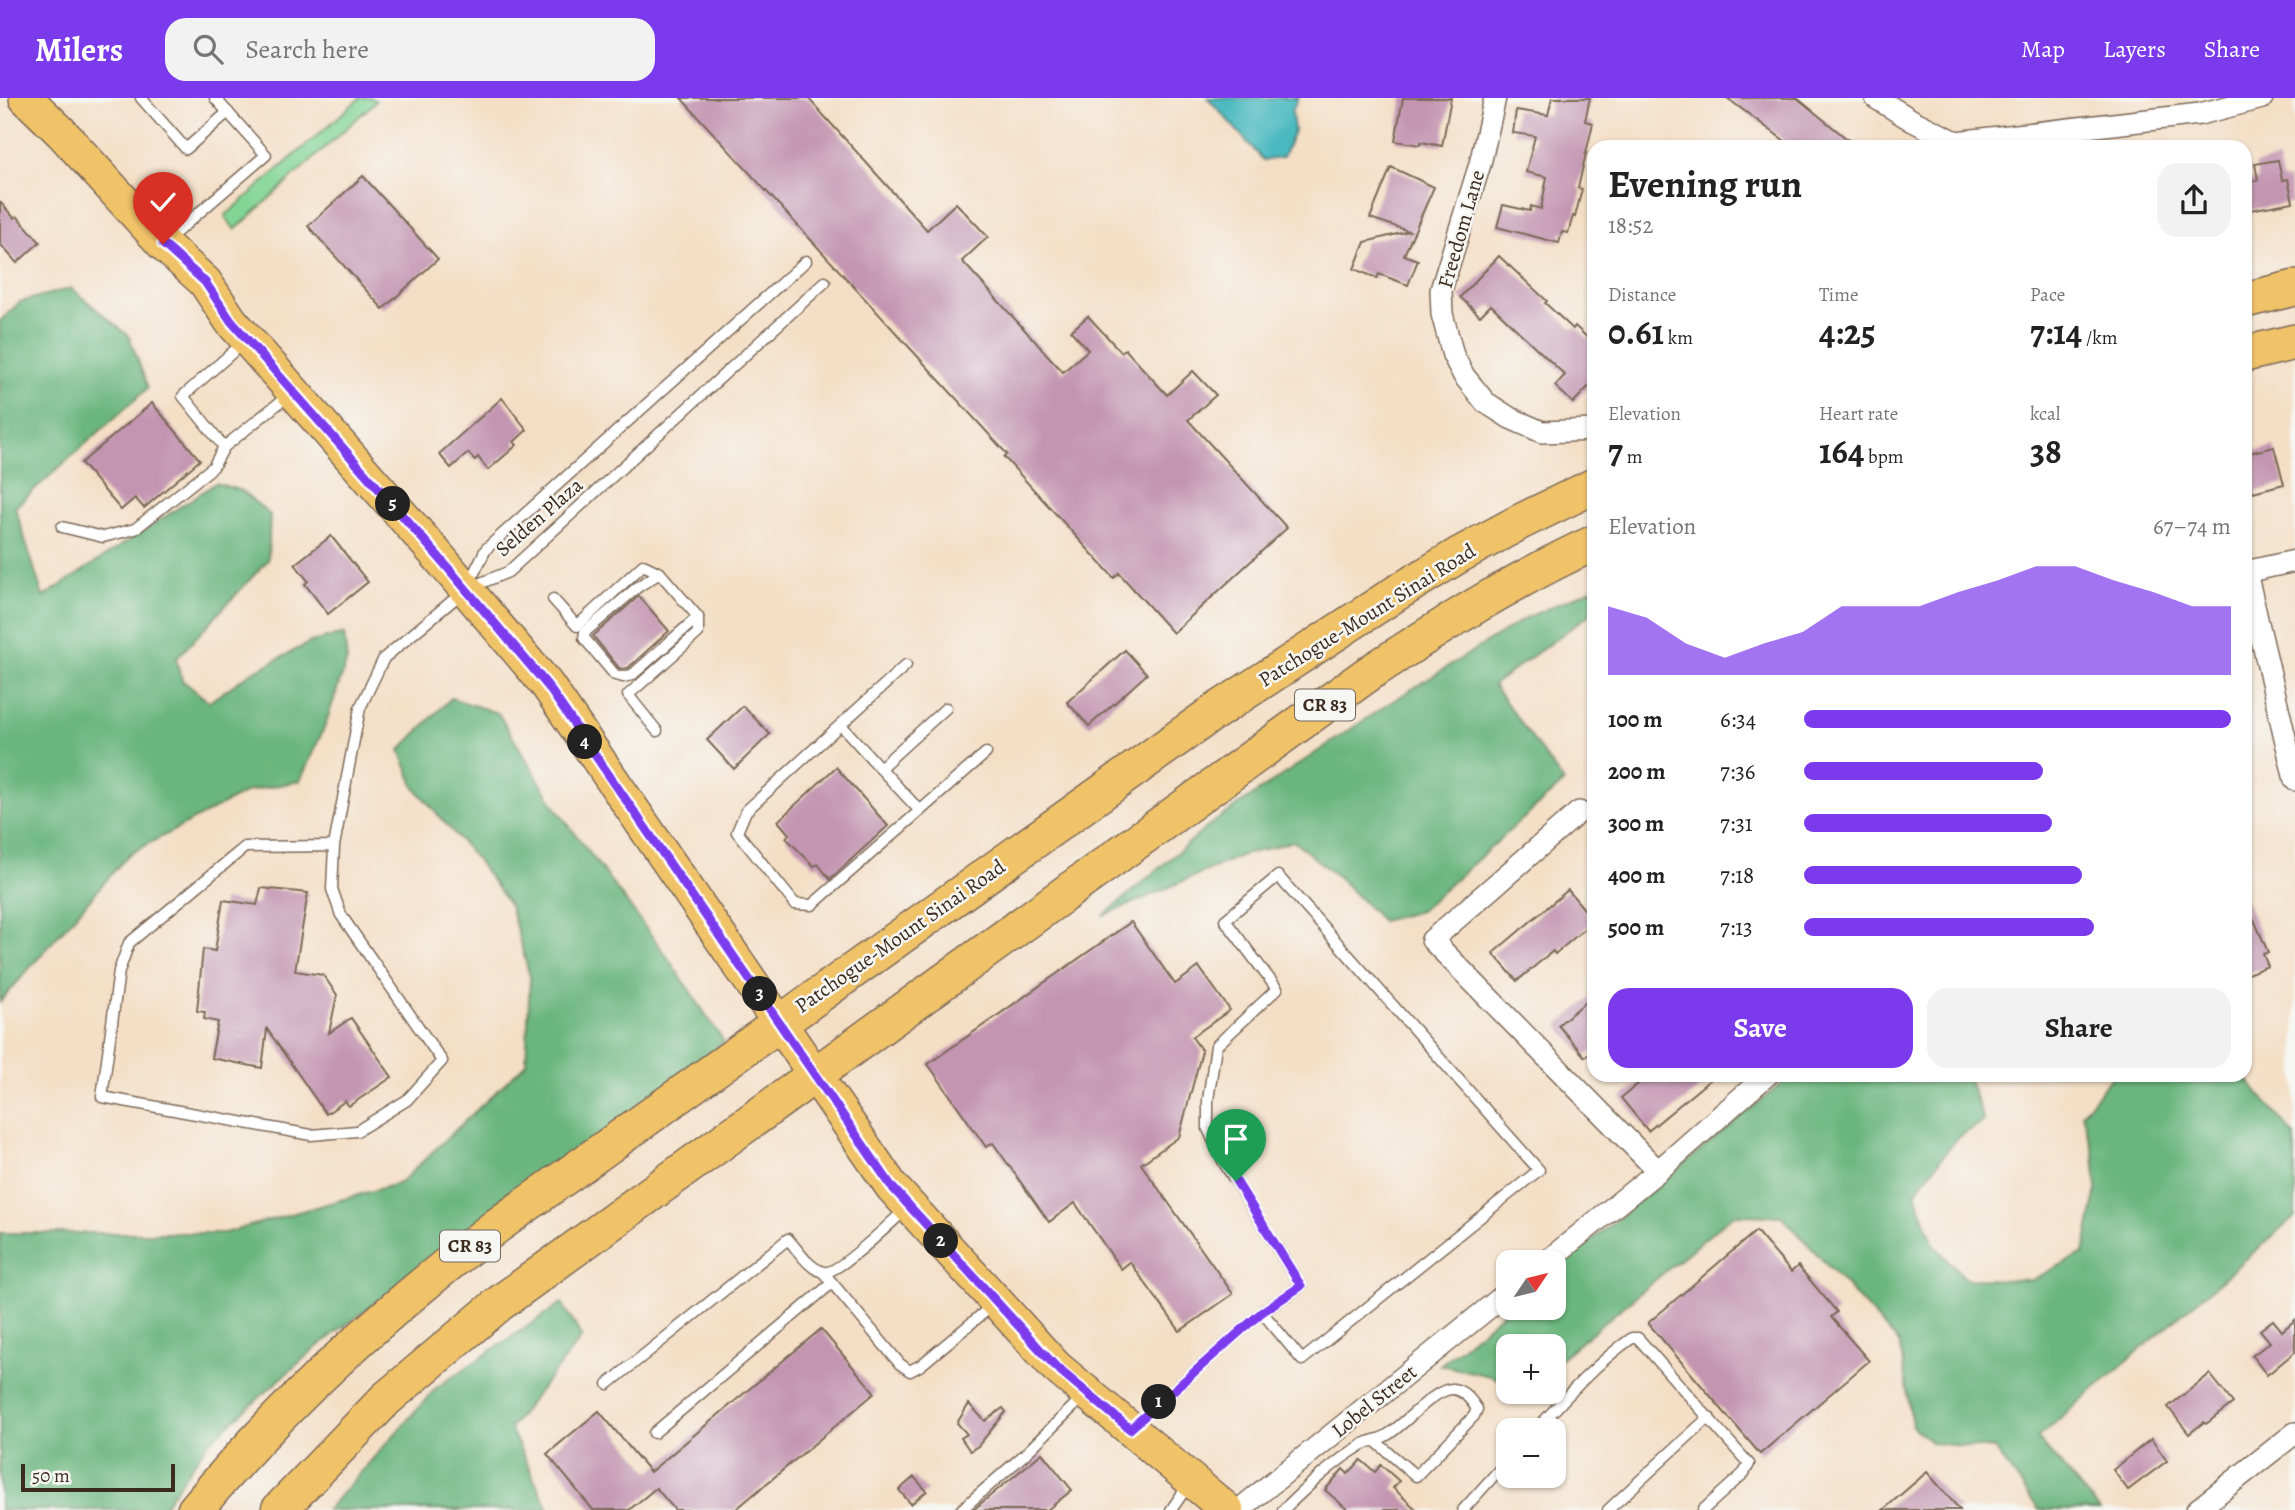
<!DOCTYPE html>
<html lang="en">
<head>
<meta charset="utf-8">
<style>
	body { margin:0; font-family:Alegreya,serif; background:#f2f2f2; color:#222; height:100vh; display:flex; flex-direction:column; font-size:26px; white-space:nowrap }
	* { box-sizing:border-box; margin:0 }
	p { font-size:23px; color:#767676 }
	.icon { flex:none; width:38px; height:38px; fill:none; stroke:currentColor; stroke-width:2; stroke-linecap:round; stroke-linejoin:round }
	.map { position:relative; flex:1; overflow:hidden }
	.drawer { position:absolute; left:1587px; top:42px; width:665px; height:942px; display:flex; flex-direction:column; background:#fff; border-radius:21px; box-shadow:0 2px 5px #0004 }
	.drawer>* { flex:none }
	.needle { width:46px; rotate:55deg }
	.fabs { position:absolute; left:1496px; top:1152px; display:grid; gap:14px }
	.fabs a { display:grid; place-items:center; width:70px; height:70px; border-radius:14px; background:#fff; box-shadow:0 2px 5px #0004; font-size:35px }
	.scale { position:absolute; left:21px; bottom:18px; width:154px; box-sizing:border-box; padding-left:7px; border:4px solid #3b2a1e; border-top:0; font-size:19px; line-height:24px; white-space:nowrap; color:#3b2a1e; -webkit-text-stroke:5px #f6f6f2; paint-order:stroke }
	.pin { position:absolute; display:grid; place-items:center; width:60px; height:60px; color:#fff; margin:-72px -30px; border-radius:50% 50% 50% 0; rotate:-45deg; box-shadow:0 0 7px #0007 }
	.pin .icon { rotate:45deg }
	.km { position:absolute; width:35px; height:35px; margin:-18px; border-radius:50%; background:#222; color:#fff; font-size:19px; line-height:35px; text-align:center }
	.round { display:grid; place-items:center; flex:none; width:74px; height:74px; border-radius:21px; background:#f2f2f2 }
	.overview { display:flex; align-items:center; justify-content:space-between; height:119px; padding:0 21px }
	h1 { font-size:38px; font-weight:700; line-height:52px }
	.stats { display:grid; grid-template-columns:repeat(3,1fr); gap:10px; height:119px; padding:7px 21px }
	.stats div { display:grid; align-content:center }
	.stats b { font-size:35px; font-weight:700 }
	.stats small { font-size:19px; font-weight:400 }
	.stats p { font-size:19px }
	.chart { height:196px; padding:14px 21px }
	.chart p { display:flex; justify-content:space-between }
	.chart svg { width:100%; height:126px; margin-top:7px; fill:#7c3aed; opacity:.7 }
	.primary-button { display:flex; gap:14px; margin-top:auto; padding:14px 21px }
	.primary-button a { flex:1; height:80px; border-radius:21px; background:#7c3aed; color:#fff; font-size:28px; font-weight:700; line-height:80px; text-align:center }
	.primary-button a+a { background:#f2f2f2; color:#222 }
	ul { padding:0 21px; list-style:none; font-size:23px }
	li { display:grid; grid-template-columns:112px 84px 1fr; align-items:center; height:52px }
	li i { height:18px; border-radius:9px; background:#7c3aed }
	header { display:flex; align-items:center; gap:42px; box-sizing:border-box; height:98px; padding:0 35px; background:#7c3aed; color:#fff }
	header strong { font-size:33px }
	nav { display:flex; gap:38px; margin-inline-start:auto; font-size:24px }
	.search { width:490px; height:63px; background:#f2f2f2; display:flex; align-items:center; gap:18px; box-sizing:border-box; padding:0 24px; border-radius:21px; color:#767676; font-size:26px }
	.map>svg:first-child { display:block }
	.green { fill:#83d595; stroke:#5f805a; stroke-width:2 }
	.forest { fill:#6ab67e; stroke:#52704e; stroke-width:2 }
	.water { fill:#49b9bf; stroke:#42726e; stroke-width:2 }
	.building { fill:#c395b1 }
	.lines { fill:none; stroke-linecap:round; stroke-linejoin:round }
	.service-casing { stroke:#7c6959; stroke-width:13 }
	.minor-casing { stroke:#7c6959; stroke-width:24 }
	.primary-casing { stroke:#7c6959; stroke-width:36 }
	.trunk-casing { stroke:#7c6959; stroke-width:38 }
	.service { stroke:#fff; stroke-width:10 }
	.minor { stroke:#fff; stroke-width:21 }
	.primary { stroke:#f1c369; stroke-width:33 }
	.trunk { stroke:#f1c369; stroke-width:35 }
	.route-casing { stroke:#fff; stroke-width:14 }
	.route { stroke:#7c3aed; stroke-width:9 }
	.labels { text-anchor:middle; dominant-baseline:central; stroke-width:5; stroke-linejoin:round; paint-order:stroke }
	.shield { fill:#f6f6f2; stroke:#73675e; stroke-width:2 }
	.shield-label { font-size:19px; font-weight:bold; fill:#3b2a1e }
	.street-label { font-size:21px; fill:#3b2a1e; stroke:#f6f6f2 }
</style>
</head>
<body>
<header>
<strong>Milers</strong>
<div class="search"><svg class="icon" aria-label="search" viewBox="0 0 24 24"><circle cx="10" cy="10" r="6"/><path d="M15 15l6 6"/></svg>Search here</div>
<nav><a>Map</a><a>Layers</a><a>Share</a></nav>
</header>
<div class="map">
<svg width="2295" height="1412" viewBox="0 0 2295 1412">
	<rect width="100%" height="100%" fill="#f6f6f2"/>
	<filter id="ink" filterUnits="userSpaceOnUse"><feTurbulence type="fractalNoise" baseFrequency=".0143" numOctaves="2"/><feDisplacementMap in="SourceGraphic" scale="14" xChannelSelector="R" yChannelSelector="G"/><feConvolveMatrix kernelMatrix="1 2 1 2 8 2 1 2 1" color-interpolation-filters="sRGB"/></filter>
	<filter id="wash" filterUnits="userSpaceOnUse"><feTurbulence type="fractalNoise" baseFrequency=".00686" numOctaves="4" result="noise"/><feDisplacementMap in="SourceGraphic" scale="28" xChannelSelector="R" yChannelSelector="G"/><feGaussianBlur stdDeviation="1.57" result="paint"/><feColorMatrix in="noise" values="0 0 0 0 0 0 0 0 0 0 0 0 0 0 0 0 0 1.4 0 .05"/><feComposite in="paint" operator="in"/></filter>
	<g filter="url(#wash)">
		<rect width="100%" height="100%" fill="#f4dfc6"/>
		<polygon class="green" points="360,0 372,0 376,3 235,132 225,118"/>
		<g class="forest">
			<polygon points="71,190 129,238 148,290 15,409 43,499 216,385 242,393 270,417 268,462 176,561 182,582 209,604 249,576 311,544 344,536 347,562 325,628 300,683 248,693 129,756 0,904 0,223 20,204"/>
			<polygon points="1594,490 1594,513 1493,587 1564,684 1420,813 1382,823 1340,781 1294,743 1240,758 1103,818 1212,725 1385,608 1526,520"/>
			<polygon points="451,600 498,615 556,710 666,857 724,944 318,1248 208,1345 161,1412 0,1412 0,1135 225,1135 400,1085 526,965 530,879 510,808 477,762 415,690 400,652"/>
			<polygon points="1792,977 1967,977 1984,1023 1956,1041 1915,1095 1934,1147 1966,1181 2032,1182 2084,1155 2097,1091 2094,1057 2082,1015 2113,977 2243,977 2295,1038 2295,1119 2037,1340 2100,1412 2039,1412 1995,1351 1932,1345 1912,1328 1900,1246 1782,1118 1733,1117 1554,1266 1554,1248 1508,1248 1508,1288 1494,1279 1440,1267 1510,1209 1554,1209 1554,1173"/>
			<polygon points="562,1205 582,1239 510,1330 549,1412 327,1412 436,1290"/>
		</g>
		<polygon class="water" points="1208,0 1298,0 1292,13 1294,33 1283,59 1264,63"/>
		<g id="blocks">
			<g class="building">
				<polygon points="681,0 808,0 927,132 956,105 988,139 962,163 1063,274 1088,252 1071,233 1088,218 1121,254 1125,251 1167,297 1193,273 1216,297 1188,322 1287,430 1173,535 1119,475 1114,480 1004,359 1007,356"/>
				<polygon points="1403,0 1451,0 1442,48 1421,44 1420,47 1395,43"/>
				<polygon points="1552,0 1590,0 1585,23 1593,25 1578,90 1582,91 1575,119 1573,118 1568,135 1562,134 1559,145 1497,129 1503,107 1530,113 1531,108 1541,111 1547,79 1526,74 1535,38 1513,35 1516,12 1548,17"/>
				<polygon points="1727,0 1797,0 1857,49 1793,49"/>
				<polygon points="2278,62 2282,82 2288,81 2293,104 2245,113 2245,84 2258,82 2255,66"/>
				<polygon points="1391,69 1434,89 1404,157 1418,162 1408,187 1379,176 1377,180 1354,171 1365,144 1409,133 1370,120"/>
				<polygon points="363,78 438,161 383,211 308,128"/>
				<polygon points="0,104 14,120 17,118 40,144 17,165 0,146"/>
				<polygon points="1499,158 1547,203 1545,205 1573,231 1575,228 1594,246 1594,283 1573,305 1555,288 1565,277 1515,230 1491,207 1480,218 1460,199"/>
				<polygon points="502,300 527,332 514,344 517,347 488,372 478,359 475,362 468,355 451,370 439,356"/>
				<polygon points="152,305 200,362 144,410 135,400 121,412 81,365"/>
				<polygon points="2274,349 2284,386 2253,394 2252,389 2245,391 2245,356"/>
				<polygon points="331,438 368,484 328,516 305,486 308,483 295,466"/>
				<polygon points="639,498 669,533 628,570 623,571 619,570 593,538"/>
				<polygon points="1125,552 1147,576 1089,628 1067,604"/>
				<polygon points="743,608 770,636 734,671 707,642"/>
				<polygon points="836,669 888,728 830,781 818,766 814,768 786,740 789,736 778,723"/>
				<polygon points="261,790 308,795 295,873 323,877 337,897 329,935 351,920 392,979 349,1008 345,1003 326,1016 267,931 262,970 211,960 218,924 204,921 205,914 197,913 203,851 215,853 223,802 257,807"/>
				<polygon points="1568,792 1594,823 1555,856 1553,853 1517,883 1493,855"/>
				<polygon points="2245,801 2268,854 2263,856 2268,868 2245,877"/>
				<polygon points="1131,824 1175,886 1199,869 1230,912 1192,939 1202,953 1179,1039 1141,1066 1233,1196 1180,1233 1130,1164 1121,1171 1075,1105 1049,1124 993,1045 986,1049 928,966"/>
				<polygon points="1594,897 1594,951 1585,959 1558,927"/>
				<polygon points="1650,976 1717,976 1648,1033 1621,1000"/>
				<polygon points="1756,1133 1791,1174 1798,1168 1837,1214 1831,1219 1869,1263 1760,1356 1648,1225"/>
				<polygon points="2273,1222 2282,1233 2295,1222 2295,1254 2267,1277 2252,1258 2270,1244 2260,1232"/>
				<polygon points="821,1231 875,1295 735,1412 675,1412 656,1390 629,1412 593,1412 547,1356 599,1313 650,1374"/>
				<polygon points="2210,1276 2233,1305 2206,1326 2204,1324 2189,1336 2168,1309"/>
				<polygon points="969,1306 985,1323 1003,1310 1006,1314 978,1348 970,1353 961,1340 967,1336 957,1325"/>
				<polygon points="2151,1341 2167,1363 2128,1392 2113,1372"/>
				<polygon points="1042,1355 1072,1392 1047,1412 973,1412"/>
				<polygon points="1361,1362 1375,1374 1381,1367 1399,1383 1393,1390 1417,1412 1348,1412 1325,1392 1343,1371 1348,1376"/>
				<polygon points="1927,1374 1960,1412 1883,1412"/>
				<polygon points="914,1379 927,1393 911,1406 899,1392"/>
			</g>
		</g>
	</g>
	<g filter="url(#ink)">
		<use href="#blocks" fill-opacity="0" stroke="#7c6959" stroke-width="2"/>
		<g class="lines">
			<defs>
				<g id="service">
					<polyline points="141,0 186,51 228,14"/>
					<polyline points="165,144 266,57 215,0"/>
					<polyline points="806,163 486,451 466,491 508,474 825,184"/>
					<polyline points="243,245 183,298 224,349 289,297"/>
					<polyline points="62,429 103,439 135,431 213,369 224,349"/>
					<polyline points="660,475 639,488 585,534 584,540 615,577 623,579 632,577 698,519"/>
					<polyline points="553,501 577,528 643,467 660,475 698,519 698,535 628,597 657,633"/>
					<polyline points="906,567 746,713 737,734 795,806 812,807 986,655"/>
					<polyline points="841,627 880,670 946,610"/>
					<polyline points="880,670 920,713"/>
					<polyline points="334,748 332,791 341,817 442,963 407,1002 357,1033 311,1037 102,999 119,873 129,845 245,749 334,748 360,610 384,560 464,493"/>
					<polyline points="823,1174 900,1266 910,1273 921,1267 993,1207"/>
					<path d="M608,1286l180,-145c10,11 21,30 36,33 13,3 71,-53 83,-64"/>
					<polyline points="1132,1329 1262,1214 1301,1188 1223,1063 1208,1031 1208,1002 1216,948 1277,891 1225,822 1278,778 1539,1072 1302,1262 1262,1214"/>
					<path d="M1536,1332c29,-32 60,-67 96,-92h6l111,126 -5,9 -41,37"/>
					<polyline points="654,1335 832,1185"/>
					<polyline points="961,1412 1024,1357 1085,1297"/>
					<polyline points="1171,1412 1189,1386"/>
					<path d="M1283,1412c24,-23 50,-48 79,-65 8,-5 18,-5 25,-10 17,-9 47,-47 66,-46 10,1 19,12 24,20l-3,7 -58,60 -42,-36"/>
					<polyline points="1463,1412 1508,1362"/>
					<polyline points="1608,1412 1709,1319"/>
				</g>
				<g id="minor">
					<polyline points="1495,0 1480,66 1441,192 1442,216 1453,257 1464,278 1485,304 1510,320 1542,334 1594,332"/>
					<polyline points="1876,0 1913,23 1956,44 2200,16 2262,0"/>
					<polyline points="2245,474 2295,463"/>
					<polyline points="2246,474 2295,682"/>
					<polyline points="1579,714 1432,842 1658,1073"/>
					<polyline points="1546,1164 1658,1073 1768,976"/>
					<polyline points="1239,1412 1508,1194"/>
					<polyline points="2197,1412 2295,1335"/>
				</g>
				<polyline id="primary" points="26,0 61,34 163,146 205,184 231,223 437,457 547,587 892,1089 1056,1269 1227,1412"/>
				<g id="trunk">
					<polyline points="2245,202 2295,190"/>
					<polyline points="2245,256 2295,244"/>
					<path d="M195,1412c88,-107 193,-201 303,-285l712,-510 185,-121 64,-39 61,-33 74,-36"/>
					<path d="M279,1412l107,-111 114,-96 868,-629c73,-48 147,-95 226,-131"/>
				</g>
			</defs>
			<use href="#service" class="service-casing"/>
			<use href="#minor" class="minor-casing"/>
			<use href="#primary" class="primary-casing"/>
			<use href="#trunk" class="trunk-casing"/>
			<use href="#service" class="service"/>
			<use href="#minor" class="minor"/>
			<use href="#primary" class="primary"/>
			<use href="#trunk" class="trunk"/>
		</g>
	</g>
	<g class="lines" filter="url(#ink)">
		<defs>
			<polyline id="route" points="163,146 205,184 231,223 437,457 547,587 892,1089 1056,1269 1130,1331 1262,1214 1301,1188 1236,1083"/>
		</defs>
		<use href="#route" class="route-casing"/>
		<use href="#route" class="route"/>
	</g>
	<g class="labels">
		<g class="shield">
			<rect x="1295" y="591.5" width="60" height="31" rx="5"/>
			<rect x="440" y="1132.5" width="60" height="31" rx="5"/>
		</g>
		<g class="shield-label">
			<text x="1325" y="607">CR 83</text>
			<text x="470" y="1148">CR 83</text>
		</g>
		<g class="street-label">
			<text transform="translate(1461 131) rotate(-74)">Freedom Lane</text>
			<text transform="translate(539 419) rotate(-41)">Selden Plaza</text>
			<text transform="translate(1367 517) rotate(-32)">Patchogue-Mount Sinai Road</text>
			<text transform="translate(900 838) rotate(-35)">Patchogue-Mount Sinai Road</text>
			<text transform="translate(1374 1303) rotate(-39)">Lobel Street</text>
		</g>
	</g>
</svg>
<div class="fabs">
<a><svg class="needle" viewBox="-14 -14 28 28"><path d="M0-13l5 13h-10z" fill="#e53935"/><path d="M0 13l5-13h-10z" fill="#767676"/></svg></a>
<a>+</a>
<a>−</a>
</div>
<div class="scale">50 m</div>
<div class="pin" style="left:1236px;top:1083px;background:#1e9e55"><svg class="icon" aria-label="arrive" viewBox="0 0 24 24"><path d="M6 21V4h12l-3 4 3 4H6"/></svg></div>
<div class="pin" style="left:163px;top:146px;background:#d93025"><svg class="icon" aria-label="check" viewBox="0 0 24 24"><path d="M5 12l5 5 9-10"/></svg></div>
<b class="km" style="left:1159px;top:1304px">1</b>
<b class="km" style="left:941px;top:1143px">2</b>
<b class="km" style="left:760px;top:896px">3</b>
<b class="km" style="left:585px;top:644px">4</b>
<b class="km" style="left:393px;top:406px">5</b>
<section class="drawer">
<div class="overview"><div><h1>Evening run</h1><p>18:52</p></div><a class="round"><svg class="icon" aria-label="share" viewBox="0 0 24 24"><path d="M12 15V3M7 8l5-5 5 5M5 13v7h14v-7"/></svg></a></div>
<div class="stats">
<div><p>Distance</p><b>0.61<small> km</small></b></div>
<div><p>Time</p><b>4:25</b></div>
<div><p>Pace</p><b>7:14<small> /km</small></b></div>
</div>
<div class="stats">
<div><p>Elevation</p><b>7<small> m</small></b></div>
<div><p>Heart rate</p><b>164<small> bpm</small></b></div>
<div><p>kcal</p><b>38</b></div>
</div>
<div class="chart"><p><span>Elevation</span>67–74 m</p>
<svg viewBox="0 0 160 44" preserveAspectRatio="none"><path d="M0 44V20L10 24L20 33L30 38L40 33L50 29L60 20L70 20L80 20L90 15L100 11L110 6L120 6L130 11L140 15L150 20L160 20V44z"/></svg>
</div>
<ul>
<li><b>100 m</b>6:34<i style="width:100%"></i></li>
<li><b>200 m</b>7:36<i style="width:56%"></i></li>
<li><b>300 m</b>7:31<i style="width:58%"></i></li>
<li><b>400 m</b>7:18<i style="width:65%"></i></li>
<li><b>500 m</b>7:13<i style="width:68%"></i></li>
</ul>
<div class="primary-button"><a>Save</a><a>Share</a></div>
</section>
</div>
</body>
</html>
